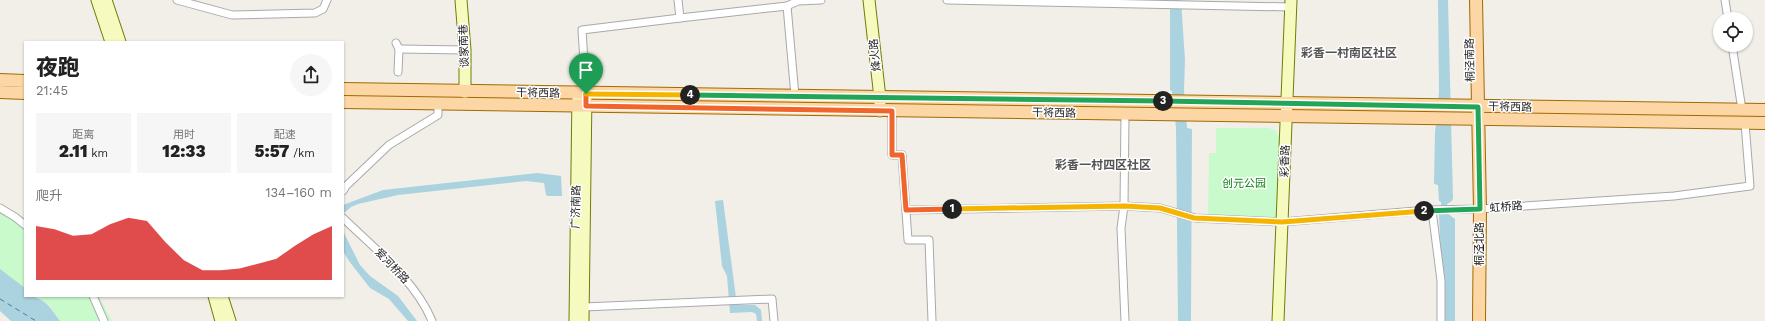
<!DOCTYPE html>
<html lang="zh">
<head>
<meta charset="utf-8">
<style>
	body { margin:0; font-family:"Work Sans","Noto Sans SC",sans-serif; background:#f6f6f6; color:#222; height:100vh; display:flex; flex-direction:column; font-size:15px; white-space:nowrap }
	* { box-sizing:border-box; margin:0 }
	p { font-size:13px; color:#767676 }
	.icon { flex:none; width:22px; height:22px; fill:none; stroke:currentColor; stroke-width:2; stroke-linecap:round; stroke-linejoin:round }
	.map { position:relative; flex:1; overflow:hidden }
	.sheet { position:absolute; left:24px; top:41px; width:320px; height:256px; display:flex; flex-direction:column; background:#fff; border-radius:0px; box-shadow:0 1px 3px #0004 }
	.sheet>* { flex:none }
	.controls { position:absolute; left:1713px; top:12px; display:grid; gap:8px }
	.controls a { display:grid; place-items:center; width:40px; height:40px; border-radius:50%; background:#fff; box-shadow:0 1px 3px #0004; font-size:20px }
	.pin { position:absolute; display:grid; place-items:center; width:34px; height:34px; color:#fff; margin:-41px -17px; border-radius:50% 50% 50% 0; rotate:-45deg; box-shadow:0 0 4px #0007 }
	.pin .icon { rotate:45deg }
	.km { position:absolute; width:20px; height:20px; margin:-10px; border-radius:50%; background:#222; color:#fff; font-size:11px; line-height:20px; text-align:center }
	.round { display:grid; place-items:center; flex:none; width:42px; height:42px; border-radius:21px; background:#f6f6f6 }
	.headline { display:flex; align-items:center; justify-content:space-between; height:68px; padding:0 12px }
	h1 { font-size:22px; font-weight:800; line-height:30px }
	.stats { display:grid; grid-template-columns:repeat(3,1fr); gap:6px; height:68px; padding:4px 12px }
	.stats div { display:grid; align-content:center; border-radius:0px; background:#f6f6f6; text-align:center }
	.stats b { font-size:17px; font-weight:800 }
	.stats small { font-size:11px; font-weight:400 }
	.stats p { font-size:11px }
	.chart { height:112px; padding:8px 12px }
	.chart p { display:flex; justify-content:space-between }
	.chart svg { width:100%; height:72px; margin-top:4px; fill:#d40000; opacity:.7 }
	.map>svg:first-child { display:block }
	.park { fill:#c8facc }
	.water { fill:#aad3df }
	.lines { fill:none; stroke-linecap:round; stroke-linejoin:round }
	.ferry { stroke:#4a7aab; stroke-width:1; stroke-dasharray:5 4; stroke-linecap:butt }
	.street-casing { stroke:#a9a9a9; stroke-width:9 }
	.secondary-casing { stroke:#707d05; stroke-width:13 }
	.primary-casing { stroke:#a06b00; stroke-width:14 }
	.street { stroke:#fff; stroke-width:7 }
	.secondary { stroke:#f7fabf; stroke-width:11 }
	.primary { stroke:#fcd6a4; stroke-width:12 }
	.split-1-casing { stroke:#fff; stroke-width:8 }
	.split-2-casing { stroke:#fff; stroke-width:8 }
	.split-3-casing { stroke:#fff; stroke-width:8 }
	.split-4-casing { stroke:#fff; stroke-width:8 }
	.split-5-casing { stroke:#fff; stroke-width:8 }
	.split-1 { stroke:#f0652b; stroke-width:5 }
	.split-2 { stroke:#f5b400; stroke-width:5 }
	.split-3 { stroke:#22a559; stroke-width:5 }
	.split-4 { stroke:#22a559; stroke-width:5 }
	.split-5 { stroke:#f5b400; stroke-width:5 }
	.labels { text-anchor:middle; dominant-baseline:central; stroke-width:3; stroke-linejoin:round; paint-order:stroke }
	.street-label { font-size:11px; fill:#222; stroke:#fff }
	.park-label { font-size:11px; fill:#0c8416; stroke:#fff }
	.neighbourhood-label { font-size:12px; font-weight:bold; fill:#555; stroke:#fff }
</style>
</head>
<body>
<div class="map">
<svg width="1765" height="321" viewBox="0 0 1765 321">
	<rect width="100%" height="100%" fill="#f2efe9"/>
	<g class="park">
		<polygon points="1216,128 1269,128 1276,131 1281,140 1278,220 1208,217 1209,153 1216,153"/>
		<polygon points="0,204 25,219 25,288 0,269"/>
		<polygon points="36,296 99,296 112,321 60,321 49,305"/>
	</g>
	<g class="water">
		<polygon points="1170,0 1181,0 1185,60 1184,90 1187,128 1192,129 1191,321 1178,321 1176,128 1172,91 1170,90"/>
		<polygon points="1438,0 1448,0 1453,198 1452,201 1447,204 1447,213 1455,219 1455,321 1444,321 1439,215 1441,212 1441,202 1439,201 1438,185 1434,184 1435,133 1439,92"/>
		<polygon points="537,173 561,176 562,196 548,196 546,195 544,183 526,181 398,195 358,204 351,207 343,214 343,205 383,190"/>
		<polygon points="723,200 737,305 755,305 761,310 762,321 757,321 756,314 752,312 730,313 727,276 722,266 715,201"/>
		<polygon points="343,231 360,265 370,276 398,296 417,321 408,321 389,299 370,288 349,261 343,251"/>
		<path d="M0,269l25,19v8c19,0 25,11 35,25h-49l-11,-10z"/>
	</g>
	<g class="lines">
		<polyline class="ferry" points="0,299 36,321"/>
		<defs>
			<g id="street">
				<polyline points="177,0 232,15 315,13 323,9 327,0"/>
				<polyline points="947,0 1290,7"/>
				<polyline points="1725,0 1728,19"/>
				<polyline points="787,6 798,1 821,0"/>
				<polyline points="680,18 787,6 795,96"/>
				<polyline points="396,43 399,49 398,72"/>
				<polyline points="1732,45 1742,110"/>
				<polyline points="399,49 465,50"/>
				<polyline points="586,94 582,30 680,18 678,0"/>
				<polyline points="892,111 892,155 902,155 908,240 929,240 932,321"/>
				<polyline points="1125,114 1124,206 1160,208 1195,218 1282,222 1428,210 1480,209 1674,196 1750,186 1745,123"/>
				<polyline points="343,191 346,186 389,145 438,115 438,104"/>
				<polyline points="0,208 15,217 25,225"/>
				<polyline points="906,210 1124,206 1121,228 1125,321"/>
				<polyline points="1432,210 1441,281 1441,321"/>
				<path d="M343,218c31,30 73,63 89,103"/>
				<polyline points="93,296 104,321"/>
				<polyline points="584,307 772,299 774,321"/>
			</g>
			<g id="secondary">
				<polyline points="97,0 111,42"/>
				<polyline points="106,0 120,42"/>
				<polyline points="461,0 465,50 465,92"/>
				<polyline points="869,0 880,98 880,111"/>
				<polyline points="214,296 221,321"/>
				<polyline points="222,296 230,321"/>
				<polyline points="575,321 578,93"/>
				<polyline points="583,321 586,94"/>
				<polyline points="1278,321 1291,0"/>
			</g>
			<g id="primary">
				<polyline points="1476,0 1480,209 1479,321"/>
				<polyline points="0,80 25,81"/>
				<polyline points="343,89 1765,110"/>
				<polyline points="0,92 25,93"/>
				<polyline points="343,102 1765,123"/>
			</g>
		</defs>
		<use href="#street" class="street-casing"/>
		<use href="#secondary" class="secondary-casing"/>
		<use href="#primary" class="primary-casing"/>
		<use href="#street" class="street"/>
		<use href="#secondary" class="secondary"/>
		<use href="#primary" class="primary"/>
	</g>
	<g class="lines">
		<defs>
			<polyline id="split-1" points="586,94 586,106 892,111 892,155 902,155 906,210 952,209"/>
			<polyline id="split-2" points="952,209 1124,206 1160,208 1194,218 1282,222 1424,211"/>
			<polyline id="split-3" points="1163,101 1478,107 1480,209 1424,211"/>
			<polyline id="split-4" points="690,95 1163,101"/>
			<polyline id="split-5" points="586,94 690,95"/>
		</defs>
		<use href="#split-1" class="split-1-casing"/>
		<use href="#split-2" class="split-2-casing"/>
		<use href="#split-3" class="split-3-casing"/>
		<use href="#split-4" class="split-4-casing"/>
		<use href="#split-5" class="split-5-casing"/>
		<use href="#split-1" class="split-1"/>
		<use href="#split-2" class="split-2"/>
		<use href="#split-3" class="split-3"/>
		<use href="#split-4" class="split-4"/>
		<use href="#split-5" class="split-5"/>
	</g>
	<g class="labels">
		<g class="street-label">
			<text transform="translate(464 46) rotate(-92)">谈家南巷</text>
			<text transform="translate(875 55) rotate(-96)">烽火路</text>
			<text transform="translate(1470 60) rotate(-91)">桐泾南路</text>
			<text transform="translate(538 93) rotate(1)">干将西路</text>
			<text transform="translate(1510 107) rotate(1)">干将西路</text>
			<text transform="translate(1054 113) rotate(1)">干将西路</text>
			<text transform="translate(1285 161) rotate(-88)">彩香路</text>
			<text transform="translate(576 207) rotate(-89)">广济南路</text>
			<text transform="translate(1506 207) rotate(-4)">虹桥路</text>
			<text transform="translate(1479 244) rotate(-90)">桐泾北路</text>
			<text transform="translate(392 266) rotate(46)">爱河桥路</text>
		</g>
		<g class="park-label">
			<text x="1244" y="183">创元公园</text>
		</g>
		<g class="neighbourhood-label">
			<text x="1349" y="53">彩香一村南区社区</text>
			<text x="1103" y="165">彩香一村四区社区</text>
		</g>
	</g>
</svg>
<div class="controls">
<a><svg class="icon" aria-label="locate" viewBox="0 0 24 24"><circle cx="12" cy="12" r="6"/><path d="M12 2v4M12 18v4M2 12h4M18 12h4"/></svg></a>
</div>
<div class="pin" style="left:586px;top:94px;background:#1e9e55"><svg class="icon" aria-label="arrive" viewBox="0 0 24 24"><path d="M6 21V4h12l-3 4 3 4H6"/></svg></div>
<b class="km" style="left:952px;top:209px">1</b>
<b class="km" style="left:1424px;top:211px">2</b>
<b class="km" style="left:1163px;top:101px">3</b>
<b class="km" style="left:690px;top:95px">4</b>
<section class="sheet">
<div class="headline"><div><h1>夜跑</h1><p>21:45</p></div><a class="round"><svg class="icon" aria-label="share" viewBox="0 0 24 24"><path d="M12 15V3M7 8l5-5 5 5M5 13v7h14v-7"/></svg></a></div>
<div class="stats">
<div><p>距离</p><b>2.11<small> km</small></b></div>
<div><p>用时</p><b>12:33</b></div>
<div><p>配速</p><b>5:57<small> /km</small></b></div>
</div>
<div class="chart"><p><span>爬升</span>134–160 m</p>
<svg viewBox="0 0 160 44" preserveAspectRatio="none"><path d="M0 44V11L10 13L20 17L30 16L40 10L50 6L60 8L70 21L80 32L90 38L100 38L110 37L120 34L130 31L140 23L150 16L160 11V44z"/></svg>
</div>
</section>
</div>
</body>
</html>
